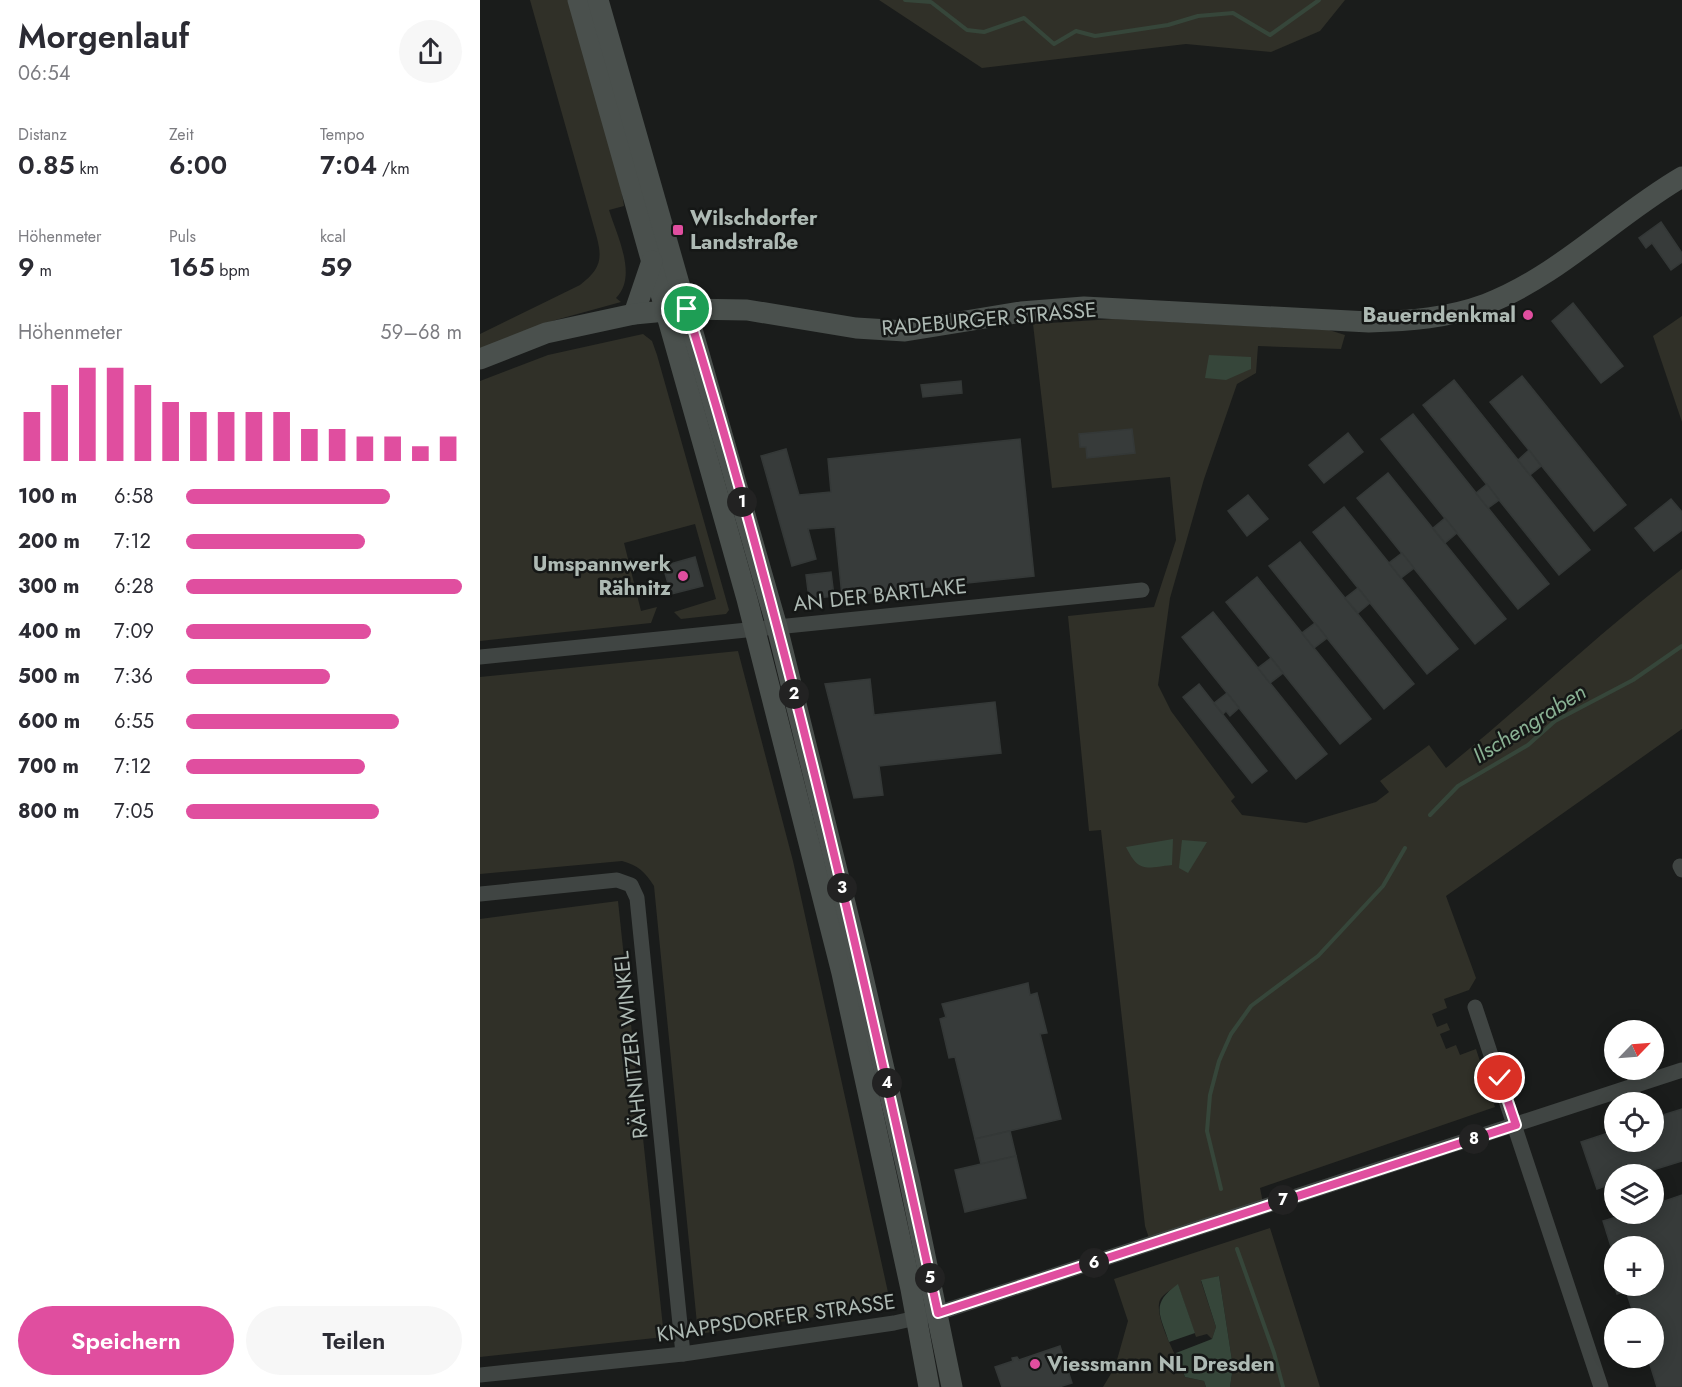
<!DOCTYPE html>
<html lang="de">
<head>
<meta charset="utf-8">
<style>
	body { margin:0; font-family:Jost,sans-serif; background:#f7f7f7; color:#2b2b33; height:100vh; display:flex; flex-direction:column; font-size:22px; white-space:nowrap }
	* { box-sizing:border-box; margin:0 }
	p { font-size:20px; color:#7c7c81 }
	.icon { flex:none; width:33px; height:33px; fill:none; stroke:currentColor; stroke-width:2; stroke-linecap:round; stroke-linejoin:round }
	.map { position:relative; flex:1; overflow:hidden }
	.drawer { display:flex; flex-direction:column; background:#fff; width:480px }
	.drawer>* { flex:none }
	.needle { width:39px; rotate:65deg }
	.tools { position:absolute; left:1124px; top:1020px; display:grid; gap:12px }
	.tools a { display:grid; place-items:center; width:60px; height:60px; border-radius:50%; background:#fff; box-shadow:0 3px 15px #0003; font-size:30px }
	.pin { position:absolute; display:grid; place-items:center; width:51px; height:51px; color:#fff; margin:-26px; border:3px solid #fff; border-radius:50%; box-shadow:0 2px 6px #0007 }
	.km { position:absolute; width:30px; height:30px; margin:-15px; border-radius:50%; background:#222; color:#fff; font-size:16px; line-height:30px; text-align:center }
	.round { display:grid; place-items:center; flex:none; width:63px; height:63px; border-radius:32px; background:#f7f7f7 }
	.summary { display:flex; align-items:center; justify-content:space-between; height:102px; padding:0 18px }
	h1 { font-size:33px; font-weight:600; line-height:45px }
	.stats { display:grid; grid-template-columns:repeat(3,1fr); gap:9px; height:102px; padding:6px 18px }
	.stats div { display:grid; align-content:center }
	.stats b { font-size:26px; font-weight:600 }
	.stats small { font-size:16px; font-weight:400 }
	.stats p { font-size:16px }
	.chart { height:168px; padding:12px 18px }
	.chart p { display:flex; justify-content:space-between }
	.chart svg { width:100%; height:108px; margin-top:6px; stroke:#e04e9f; stroke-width:6 }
	.primary-button { display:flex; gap:12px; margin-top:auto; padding:12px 18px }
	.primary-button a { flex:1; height:69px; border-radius:36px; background:#e04e9f; color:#fff; font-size:24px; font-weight:600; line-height:69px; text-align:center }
	.primary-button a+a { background:#f7f7f7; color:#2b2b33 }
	ul { padding:0 18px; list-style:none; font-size:20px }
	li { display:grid; grid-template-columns:96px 72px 1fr; align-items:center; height:45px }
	li i { height:15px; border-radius:8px; background:#e04e9f }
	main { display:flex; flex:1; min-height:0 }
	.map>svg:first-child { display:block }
	.green { fill:#303028 }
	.water { fill:#36463a }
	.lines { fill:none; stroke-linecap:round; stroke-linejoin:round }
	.stream { stroke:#36463a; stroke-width:4 }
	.building { fill:#373b3a; stroke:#343837; stroke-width:1.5 }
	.street { stroke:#404543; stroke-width:15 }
	.secondary { stroke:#4a504d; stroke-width:21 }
	.route-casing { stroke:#fff; stroke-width:12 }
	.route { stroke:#e04e9f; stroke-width:8 }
	.poi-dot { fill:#e04e9f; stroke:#151716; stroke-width:2 }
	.labels { text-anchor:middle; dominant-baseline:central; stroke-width:5; stroke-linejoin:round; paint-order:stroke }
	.poi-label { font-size:21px; font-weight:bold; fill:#aebab4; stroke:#151716; text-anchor:start }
	.street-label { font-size:21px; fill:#aebab4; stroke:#151716 }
	.water-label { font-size:22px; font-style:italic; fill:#89b193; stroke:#151716 }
</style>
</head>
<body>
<main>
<section class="drawer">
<div class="summary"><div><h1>Morgenlauf</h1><p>06:54</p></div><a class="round"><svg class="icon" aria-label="share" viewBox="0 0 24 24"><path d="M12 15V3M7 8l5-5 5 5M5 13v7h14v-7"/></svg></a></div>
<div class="stats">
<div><p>Distanz</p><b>0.85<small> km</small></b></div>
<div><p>Zeit</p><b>6:00</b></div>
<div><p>Tempo</p><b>7:04<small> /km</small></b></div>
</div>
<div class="stats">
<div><p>Höhenmeter</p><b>9<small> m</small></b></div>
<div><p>Puls</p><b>165<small> bpm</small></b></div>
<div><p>kcal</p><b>59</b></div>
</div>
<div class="chart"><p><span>Höhenmeter</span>59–68 m</p>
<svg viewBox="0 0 160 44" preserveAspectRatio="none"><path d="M5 44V24M15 44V13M25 44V6M35 44V6M45 44V13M55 44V20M65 44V24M75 44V24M85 44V24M95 44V24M105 44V31M115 44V31M125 44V34M135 44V34M145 44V38M155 44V34"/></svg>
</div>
<ul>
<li><b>100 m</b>6:58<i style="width:74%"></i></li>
<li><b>200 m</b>7:12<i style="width:65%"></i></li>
<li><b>300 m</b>6:28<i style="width:100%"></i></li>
<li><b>400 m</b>7:09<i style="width:67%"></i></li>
<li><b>500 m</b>7:36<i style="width:52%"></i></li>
<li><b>600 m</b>6:55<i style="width:77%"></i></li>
<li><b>700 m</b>7:12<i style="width:65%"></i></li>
<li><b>800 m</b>7:05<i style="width:70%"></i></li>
</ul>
<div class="primary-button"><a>Speichern</a><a>Teilen</a></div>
</section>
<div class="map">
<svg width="1202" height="1387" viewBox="0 0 1202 1387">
	<rect width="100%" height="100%" fill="#1a1c1b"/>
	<g class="green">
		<path d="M50,0h41l46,160 7,46 -15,4c8,26 29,66 7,88l5,4 -69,19 -72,30v-17l100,-49c19,-15 23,-24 17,-47z"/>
		<polygon points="399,0 865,0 840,31 791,52 706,44 502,68"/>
		<polygon points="1202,316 1202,422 1173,336"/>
		<path d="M633,319l216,11 16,5 -4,14 -83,-3 -2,27 -19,11 -33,95 -34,119 -12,87 13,26 64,86 -4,4 11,14 64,8 70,-21 13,-10 -9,-11 49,-36 17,23c80,-65 154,-136 236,-199v160l-236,167 30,82 -7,12 -25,9 3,9 -15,6 5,13 10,-4 3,7 -10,4 6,15 10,-4 4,10 16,-6 19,58 -235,81 5,25 -112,37 -8,-24 -44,-396 -12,1 -21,-215 86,-9 22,-67 -6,-63 -118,11 -19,-164z"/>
		<polygon points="163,334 172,341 177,355 249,610 246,614 201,619 194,612 236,599 215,524 144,543 161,611 177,607 171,623 0,641 0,381 68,355"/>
		<path d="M258,651l55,210 98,445 -193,28 -44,-448c-9,-14 -16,-21 -32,-25l-142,13v-197z"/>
		<polygon points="138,901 184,1337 0,1357 0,919"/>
		<path d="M790,1228l50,159h-90l3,-20 -14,-91 -18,5 15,46 -4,12 -5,-5 -11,3 -18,-52c-6,4 -15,9 -18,15 -7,17 19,60 25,77l19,4 2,6h-103l12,-20 13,-46 -14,-42z"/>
	</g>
	<g class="water">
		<polygon points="729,355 771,357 771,369 746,380 725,378"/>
		<path d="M693,839l-1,26c-27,3 -33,8 -46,-18z"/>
		<polygon points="702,840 727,842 708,873 699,868"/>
		<polygon points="739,1276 753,1367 750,1387 726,1387 724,1381 705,1377 696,1353 732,1339 736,1327 721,1280"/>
		<path d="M698,1284l17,49 -26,9c-9,-28 -19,-38 9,-58z"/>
	</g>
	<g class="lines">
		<g class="stream">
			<polyline points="425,0 451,2 487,30 504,32 544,18 574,44 596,31 615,36 688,25 718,16 753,13 790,35 839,0"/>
			<polyline points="950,815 978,786 1048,745 1075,721 1153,680 1202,646"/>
			<polyline points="741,1189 727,1131 730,1095 739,1061 751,1034 771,1006 838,956 903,886 925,848"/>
			<polyline points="757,1249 794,1353 803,1387"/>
		</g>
	</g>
	<g class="building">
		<polygon points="1181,222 1202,253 1202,262 1191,270 1172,243 1166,248 1159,238"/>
		<polygon points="1093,303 1143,366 1121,383 1072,321"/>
		<polygon points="1042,376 1146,505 1114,531 1010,402"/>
		<polygon points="974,380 1110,550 1079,575 943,405"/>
		<polygon points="481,381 482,393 443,397 441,385"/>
		<polygon points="933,414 1069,584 1038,609 901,439"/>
		<polygon points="652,429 655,453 607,458 606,447 600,447 599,434"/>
		<polygon points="868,433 883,452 844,483 829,465"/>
		<polygon points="540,439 554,576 362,596 355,527 328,529 336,559 312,566 281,456 306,449 319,495 351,492 348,459"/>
		<polygon points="1049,450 1061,466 1050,475 1038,460"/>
		<polygon points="908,473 1026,619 995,644 877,498"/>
		<polygon points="1007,484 1019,500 1008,508 996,493"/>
		<polygon points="768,495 788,519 767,536 748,511"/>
		<polygon points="1191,499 1202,512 1202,530 1174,551 1155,528"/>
		<polygon points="864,507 978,649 947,674 833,532"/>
		<polygon points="965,518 977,533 965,543 953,528"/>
		<polygon points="820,542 934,684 904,709 789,566"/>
		<polygon points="922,553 934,568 921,578 909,563"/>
		<polygon points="215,557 223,586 191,594 183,566"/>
		<polygon points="351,572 354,596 329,599 326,575"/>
		<polygon points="777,577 891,719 860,744 746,602"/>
		<polygon points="878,588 890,603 878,613 865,598"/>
		<polygon points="733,612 847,754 816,779 702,637"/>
		<polygon points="835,623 847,638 834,648 822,633"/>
		<polygon points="791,658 803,673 790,683 778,668"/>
		<polygon points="390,679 394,715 515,702 521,753 399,766 403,795 374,798 345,684"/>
		<polygon points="719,684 787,771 772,783 703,697"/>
		<polygon points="747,693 759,708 750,716 746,711 743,714 734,703"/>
		<polygon points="548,983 550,995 557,993 567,1033 560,1034 581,1119 495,1139 475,1057 469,1058 460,1019 466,1017 462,1004"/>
		<polygon points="1202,1109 1202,1161 1160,1174 1134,1174 1134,1183 1117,1189 1101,1142 1134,1131 1134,1142 1173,1142 1173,1118"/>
		<polygon points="530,1131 536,1156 501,1164 495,1139"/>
		<polygon points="536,1156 546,1198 485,1212 475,1170"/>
		<polygon points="1202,1195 1202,1387 1177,1387 1168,1358 1173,1358 1173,1318 1155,1318 1146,1291 1137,1294 1132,1279 1134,1279 1134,1286 1173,1286 1173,1246 1134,1246 1134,1256 1123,1221 1147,1214 1173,1214 1173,1205"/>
		<polygon points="580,1346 592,1383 579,1387 522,1387 515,1367 533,1361 532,1358 537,1357 539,1360"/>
	</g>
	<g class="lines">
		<g class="street">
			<polyline points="0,657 662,590"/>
			<polyline points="1200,866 1202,870"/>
			<polyline points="0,894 137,880 151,885 157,898 203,1354"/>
			<polyline points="995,1007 1121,1387"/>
			<polyline points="0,1375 203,1354 414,1323 458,1313 1202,1070"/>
		</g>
		<g class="secondary">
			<polyline points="98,0 267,599 362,973 431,1289 449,1387"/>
			<polyline points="118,0 297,627 381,968 430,1183 472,1387"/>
			<polyline points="154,314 172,261"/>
			<path d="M0,359l66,-26 88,-19 53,-5 60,1 109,18 49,3 116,-19 63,-5 285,15c41,-1 79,-4 117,-18 73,-28 129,-88 196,-127"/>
		</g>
	</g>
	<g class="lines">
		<defs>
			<path id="route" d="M207,309c102,330 177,667 251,1004l578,-188 -16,-47"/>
		</defs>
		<use href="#route" class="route-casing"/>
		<use href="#route" class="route"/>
	</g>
	<g class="poi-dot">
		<rect x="192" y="224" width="12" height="12" rx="3"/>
		<circle cx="1048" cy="315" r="6"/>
		<circle cx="203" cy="576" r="6"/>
		<circle cx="555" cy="1364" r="6"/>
	</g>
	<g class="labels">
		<g class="poi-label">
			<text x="210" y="218">Wilschdorfer<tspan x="210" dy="24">Landstraße</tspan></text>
			<text x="1036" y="315" text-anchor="end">Bauerndenkmal</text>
			<text x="191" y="564" text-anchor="end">Umspannwerk<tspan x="191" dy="24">Rähnitz</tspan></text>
			<text x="567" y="1364">Viessmann NL Dresden</text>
		</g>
		<g class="street-label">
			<text transform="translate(509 319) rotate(-5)">RADEBURGER STRASSE</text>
			<text transform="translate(400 595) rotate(-6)">AN DER BARTLAKE</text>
			<text transform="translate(151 1045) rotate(-96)">RÄHNITZER WINKEL</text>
			<text transform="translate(296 1318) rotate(-8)">KNAPPSDORFER STRASSE</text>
		</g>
		<g class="water-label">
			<text transform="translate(1049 723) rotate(-32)">Ilschengraben</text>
		</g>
	</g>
</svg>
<div class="tools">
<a><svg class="needle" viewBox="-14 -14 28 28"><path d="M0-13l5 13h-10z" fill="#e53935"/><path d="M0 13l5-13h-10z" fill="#7c7c81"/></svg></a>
<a><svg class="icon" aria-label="locate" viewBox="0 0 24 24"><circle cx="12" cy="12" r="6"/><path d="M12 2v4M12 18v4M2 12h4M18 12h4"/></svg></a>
<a><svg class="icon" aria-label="layers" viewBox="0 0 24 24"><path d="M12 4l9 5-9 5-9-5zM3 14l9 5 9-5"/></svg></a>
<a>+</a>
<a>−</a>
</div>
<div class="pin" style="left:207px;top:309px;background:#1e9e55"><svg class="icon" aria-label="arrive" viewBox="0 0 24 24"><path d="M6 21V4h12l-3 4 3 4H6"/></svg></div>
<div class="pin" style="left:1020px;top:1078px;background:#d93025"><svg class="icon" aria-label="check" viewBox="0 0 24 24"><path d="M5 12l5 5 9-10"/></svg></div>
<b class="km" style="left:262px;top:502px">1</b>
<b class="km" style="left:314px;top:694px">2</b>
<b class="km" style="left:362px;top:888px">3</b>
<b class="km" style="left:407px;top:1083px">4</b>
<b class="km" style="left:450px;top:1278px">5</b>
<b class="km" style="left:614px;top:1263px">6</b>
<b class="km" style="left:803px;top:1200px">7</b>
<b class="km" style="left:994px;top:1139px">8</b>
</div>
</main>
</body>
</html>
